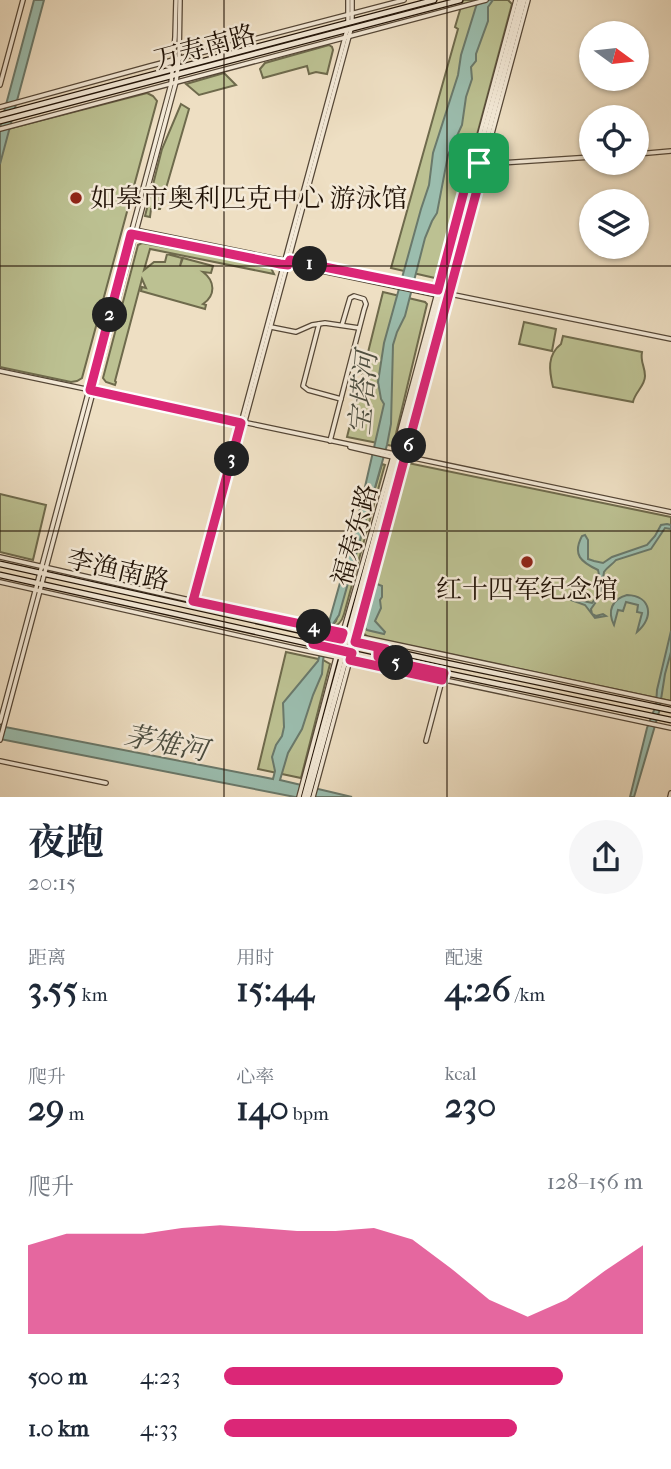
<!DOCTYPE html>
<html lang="zh">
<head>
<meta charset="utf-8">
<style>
	body { margin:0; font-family:"IM FELL French Canon","Noto Serif SC",serif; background:#f6f6f7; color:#1f2937; height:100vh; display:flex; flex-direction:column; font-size:26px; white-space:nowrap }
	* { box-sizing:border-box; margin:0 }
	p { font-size:23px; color:#747a83 }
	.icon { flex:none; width:38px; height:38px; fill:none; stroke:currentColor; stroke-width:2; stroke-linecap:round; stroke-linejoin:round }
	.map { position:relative; height:797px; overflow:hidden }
	.side { display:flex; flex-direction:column; background:#fff; flex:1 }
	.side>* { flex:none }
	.needle { width:46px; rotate:105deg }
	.tools { position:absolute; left:579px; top:21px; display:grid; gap:14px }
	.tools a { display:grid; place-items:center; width:70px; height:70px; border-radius:50%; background:#fff; box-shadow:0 2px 5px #0004; font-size:35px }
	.pin { position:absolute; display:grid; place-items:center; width:60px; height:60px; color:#fff; margin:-30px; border-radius:14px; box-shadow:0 4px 10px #0006 }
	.km { position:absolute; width:35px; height:35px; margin:-18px; border-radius:50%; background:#222; color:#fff; font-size:19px; line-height:35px; text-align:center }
	.round { display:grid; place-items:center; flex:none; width:74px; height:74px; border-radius:37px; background:#f6f6f7 }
	.summary { display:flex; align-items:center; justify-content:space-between; height:119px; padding:0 28px }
	h1 { font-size:38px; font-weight:700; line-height:52px }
	.stats { display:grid; grid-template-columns:repeat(3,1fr); gap:10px; height:119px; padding:7px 28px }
	.stats div { display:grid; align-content:center }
	.stats b { font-size:35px; font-weight:700 }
	.stats small { font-size:19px; font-weight:400 }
	.stats p { font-size:19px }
	.chart { height:196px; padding:14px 28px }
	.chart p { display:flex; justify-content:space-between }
	.chart svg { width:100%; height:126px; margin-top:7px; fill:#db2777; opacity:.7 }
	ul { padding:0 28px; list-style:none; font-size:23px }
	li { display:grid; grid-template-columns:112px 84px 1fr; align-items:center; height:52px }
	li i { height:18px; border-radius:9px; background:#db2777 }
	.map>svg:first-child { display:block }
	.green { fill:#bcc192; stroke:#6e6a4c; stroke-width:2 }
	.water { fill:#9bbdae; stroke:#6a796b; stroke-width:2 }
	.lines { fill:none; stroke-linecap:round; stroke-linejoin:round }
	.minor-casing { stroke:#544636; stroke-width:6 }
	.tertiary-casing { stroke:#544636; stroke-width:6 }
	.secondary-casing { stroke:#211307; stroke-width:7 }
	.minor { stroke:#f4ead8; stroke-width:3.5 }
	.tertiary { stroke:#f4ead8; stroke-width:3.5 }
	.secondary { stroke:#f4ead8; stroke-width:4.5 }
	.route-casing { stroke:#fff; stroke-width:14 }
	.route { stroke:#db2777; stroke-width:9 }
	.grid { fill:none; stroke:#211307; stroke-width:2; stroke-opacity:0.55 }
	.poi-dot { fill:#8f2418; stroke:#f4ead8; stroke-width:2.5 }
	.labels { text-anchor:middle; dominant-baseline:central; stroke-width:5; stroke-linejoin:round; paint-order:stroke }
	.street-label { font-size:26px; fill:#211307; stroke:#f4ead8 }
	.poi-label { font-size:26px; fill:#211307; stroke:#f4ead8; text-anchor:start }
	.water-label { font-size:28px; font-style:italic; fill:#4c4e41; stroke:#f4ead8 }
</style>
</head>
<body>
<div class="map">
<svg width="671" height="797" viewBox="0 0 671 797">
	<rect width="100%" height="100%" fill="#eedfc3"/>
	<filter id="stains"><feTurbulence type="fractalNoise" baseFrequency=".00286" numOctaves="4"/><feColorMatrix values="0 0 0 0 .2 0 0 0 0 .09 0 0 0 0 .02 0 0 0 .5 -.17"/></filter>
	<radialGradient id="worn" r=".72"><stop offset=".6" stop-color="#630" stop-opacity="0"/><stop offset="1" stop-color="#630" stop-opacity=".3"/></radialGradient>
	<g class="green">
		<polygon points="463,0 508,0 512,4 463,187 435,278 391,268 458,29 455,27"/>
		<polygon points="329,45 332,47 333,50 327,74 316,72 309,74 307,66 263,78 260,69 265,63"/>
		<polygon points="224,73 236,85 199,95 186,84"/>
		<polygon points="147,93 153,96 157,101 82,378 77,381 71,382 0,367 0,131"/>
		<polygon points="181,104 189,109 160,209 151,209 150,217 145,216 162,149"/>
		<path d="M142,243l128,23 4,8 -124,-25 -6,21 10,-8h11l2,-8 15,4 -2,8 3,-8 30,8 -2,7 -8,-1c12,9 13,23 0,32l3,1 -1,4 -64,-18 1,-4 4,1 -4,-9 -27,102 1,1 -1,3 -9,-3 -3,-4 35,-133z"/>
		<polygon points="383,292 425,302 427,304 393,446 347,437"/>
		<polygon points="524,322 556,329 552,351 519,344"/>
		<path d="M563,336l79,16c-2,10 3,14 3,24 0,10 -10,16 -12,26l-80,-15c-4,-17 -6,-32 8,-43z"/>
		<polygon points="408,463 671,517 671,701 368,637 362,632"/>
		<path d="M382,464l3,1 -1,3 -40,146c-2,7 -5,12 -13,13l5,-6z"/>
		<polygon points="0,494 46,505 33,560 0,552"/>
		<polygon points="286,652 323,660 330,664 301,778 258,769"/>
	</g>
	<g class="water">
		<polygon points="34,0 44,0 0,164 0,127"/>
		<polygon points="478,0 493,0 488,7 488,21 476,54 476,61 471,67 472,79 466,97 462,125 448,155 437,213 432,221 425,238 405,316 397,332 393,345 391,424 387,445 339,615 331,627 323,660 322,674 313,695 302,729 288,753 280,780 352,797 295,797 0,739 0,726 273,779 275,771 272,757 276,745 282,736 284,727 283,703 318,661 356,526 381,417 384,404 381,399 378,382 384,343 421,209 429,185 433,153 458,75 461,55"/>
		<path d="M667,524l4,1v4l-6,-1 -14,21 -35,11c-4,5 -9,7 -12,12l-4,24 -9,13 1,5 4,2 7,-2 3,2 -11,2 -10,-13 -14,-5 -2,-7 3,-3 7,10 13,3c8,-8 9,-23 6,-33 -17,-8 -26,-15 -16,-34l3,-1 3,5v19l6,2 9,2 9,-6 35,-12 8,-9 6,-11z"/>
		<polygon points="377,584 382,586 382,597 380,600 381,608 375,621 385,632 384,634 367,630 363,626 375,585"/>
		<path d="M627,595c25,1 27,23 10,37l5,-19 -5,-1 1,-7 -12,-3 -3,9 -5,-1 -4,15c-7,-14 -2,-26 13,-30z"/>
		<polygon points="671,631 671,652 665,674 659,712 634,797 630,797 647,728 656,705 657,690"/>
	</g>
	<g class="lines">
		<defs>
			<g id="minor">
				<polyline points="0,107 150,66 404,0"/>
				<polyline points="0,129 486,0"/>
				<polyline points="319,324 303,386 308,390 341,399"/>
				<polyline points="271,327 296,332 312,325 325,323 359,328"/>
				<polyline points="330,441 364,310 366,304 364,299 354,296 350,298 342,325"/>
				<polyline points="0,557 216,606 671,703"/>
				<polyline points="0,582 294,648 671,728"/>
				<polyline points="426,741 444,673"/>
				<polyline points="299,797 341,639 394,453 516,0"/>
				<polyline points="313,797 528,0"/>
			</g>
			<g id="tertiary">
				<polyline points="352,0 352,22"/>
				<polyline points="348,22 348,0"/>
				<polyline points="0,85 23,0"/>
				<polyline points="637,154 671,151"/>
				<polyline points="472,161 484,164 592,157"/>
				<polyline points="135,230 671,339"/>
				<polyline points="134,234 230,252 442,296"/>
				<polyline points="0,371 671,512"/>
				<polyline points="350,447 397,458"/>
				<polyline points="193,601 347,30"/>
				<polyline points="196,602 351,29"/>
				<polyline points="0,722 171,84 175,37 176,0"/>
				<polyline points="0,740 176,82 179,59 180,0"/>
				<polyline points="0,761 106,783"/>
				<polyline points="670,797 671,793"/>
			</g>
			<g id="secondary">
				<polyline points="0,115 434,0"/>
				<polyline points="0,121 460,0"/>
				<polyline points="0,564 442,662 671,710"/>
				<polyline points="0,575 383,660 671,720"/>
				<polyline points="304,797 520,0"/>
				<polyline points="308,797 401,458 524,0"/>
			</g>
		</defs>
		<use href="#minor" class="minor-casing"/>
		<use href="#tertiary" class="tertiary-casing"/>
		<use href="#secondary" class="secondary-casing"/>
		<use href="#minor" class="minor"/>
		<use href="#tertiary" class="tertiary"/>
		<use href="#secondary" class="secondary"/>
	</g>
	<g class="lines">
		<defs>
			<polygon id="route" points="472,161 484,164 355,642 386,649 378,651 378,657 383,660 444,673 442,680 350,660 352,653 313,644 317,642 318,638 316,634 341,639 343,633 193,601 241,423 90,390 131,234 280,264 288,265 290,260 438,290"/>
		</defs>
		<use href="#route" class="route-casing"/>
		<use href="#route" class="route"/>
	</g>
	<path class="grid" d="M224,0v797M447,0v797M0,266h671M0,531h671"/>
	<g class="poi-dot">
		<circle cx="76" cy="198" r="7"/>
		<circle cx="527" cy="562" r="7"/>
	</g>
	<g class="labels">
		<g class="street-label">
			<text transform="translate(205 47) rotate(-15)">万寿南路</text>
			<text transform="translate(355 535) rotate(-74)">福寿东路</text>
			<text transform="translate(118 570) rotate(13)">李渔南路</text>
		</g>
		<g class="poi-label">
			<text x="90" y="198">如皋市奥利匹克中心 游泳馆</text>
			<text x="527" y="589" text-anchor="middle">红十四军纪念馆</text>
		</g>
		<g class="water-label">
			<text transform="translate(363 393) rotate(-85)">宝塔河</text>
			<text transform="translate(166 743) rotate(11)">茅雉河</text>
		</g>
	</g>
	<rect width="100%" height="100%" filter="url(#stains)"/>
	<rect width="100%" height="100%" fill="url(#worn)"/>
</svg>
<div class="tools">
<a><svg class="needle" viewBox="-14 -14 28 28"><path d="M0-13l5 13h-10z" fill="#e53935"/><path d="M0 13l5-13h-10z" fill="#747a83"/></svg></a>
<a><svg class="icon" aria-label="locate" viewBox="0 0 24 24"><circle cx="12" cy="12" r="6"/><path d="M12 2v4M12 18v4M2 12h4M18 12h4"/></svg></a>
<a><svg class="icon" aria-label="layers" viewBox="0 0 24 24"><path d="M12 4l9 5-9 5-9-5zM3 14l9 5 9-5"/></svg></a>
</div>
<div class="pin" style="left:479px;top:163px;background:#1e9e55"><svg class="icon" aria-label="arrive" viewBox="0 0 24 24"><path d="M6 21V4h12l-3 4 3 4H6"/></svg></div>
<b class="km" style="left:310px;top:264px">1</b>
<b class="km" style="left:110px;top:315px">2</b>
<b class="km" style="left:232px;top:459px">3</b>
<b class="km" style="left:314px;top:627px">4</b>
<b class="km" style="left:396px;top:663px">5</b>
<b class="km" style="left:409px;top:446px">6</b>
</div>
<section class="side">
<div class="summary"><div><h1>夜跑</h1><p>20:15</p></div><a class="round"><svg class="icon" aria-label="share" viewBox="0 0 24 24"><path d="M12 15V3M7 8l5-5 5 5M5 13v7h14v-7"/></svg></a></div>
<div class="stats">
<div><p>距离</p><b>3.55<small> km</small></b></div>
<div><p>用时</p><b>15:44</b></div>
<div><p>配速</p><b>4:26<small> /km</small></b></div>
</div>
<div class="stats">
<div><p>爬升</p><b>29<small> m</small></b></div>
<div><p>心率</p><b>140<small> bpm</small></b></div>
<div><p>kcal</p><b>230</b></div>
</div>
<div class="chart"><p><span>爬升</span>128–156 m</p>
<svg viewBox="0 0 160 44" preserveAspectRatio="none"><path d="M0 44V13L10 9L20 9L30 9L40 7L50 6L60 7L70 8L80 8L90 7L100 11L110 21L120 32L130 38L140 32L150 22L160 13V44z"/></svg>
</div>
<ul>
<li><b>500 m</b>4:23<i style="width:81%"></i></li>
<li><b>1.0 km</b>4:33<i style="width:70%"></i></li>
</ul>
</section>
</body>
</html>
